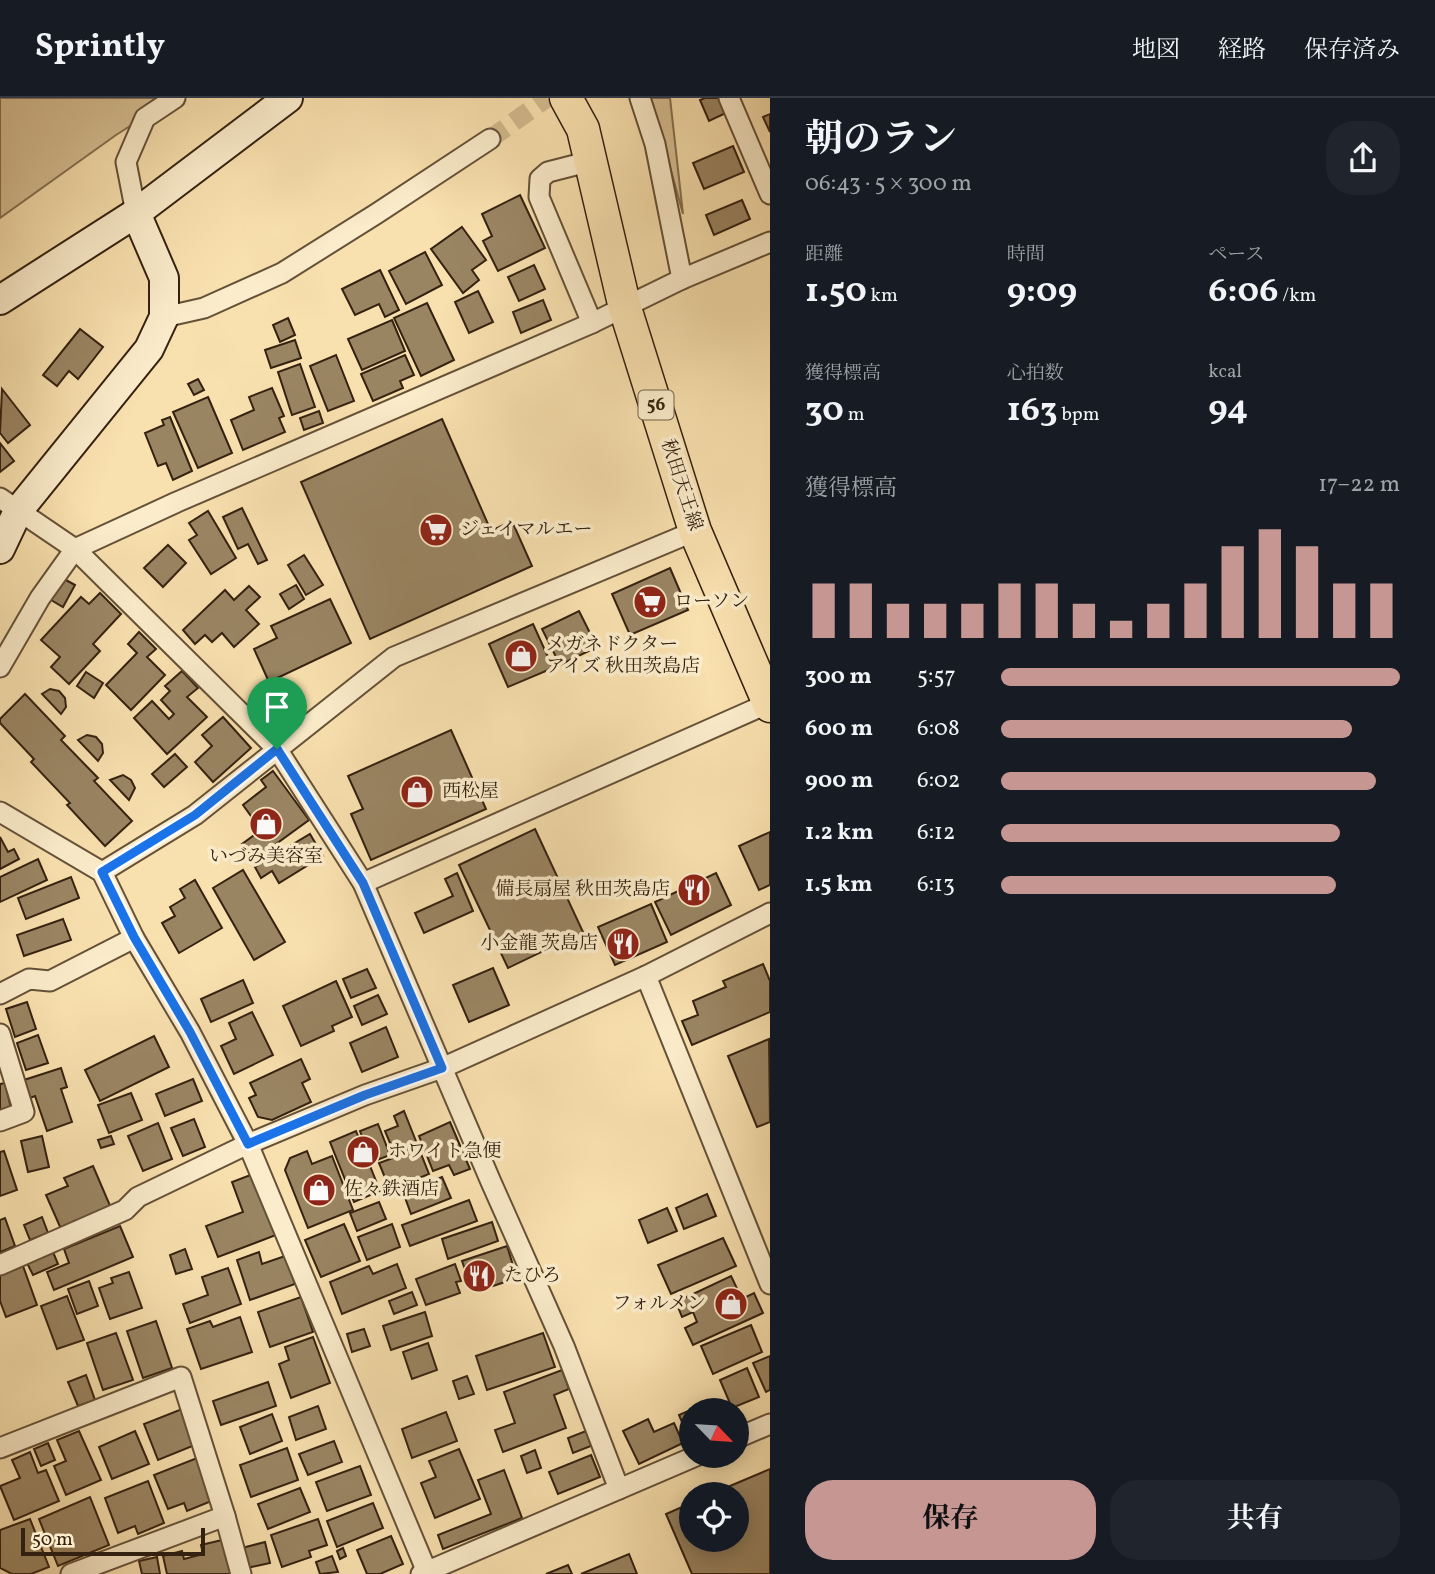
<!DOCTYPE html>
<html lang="ja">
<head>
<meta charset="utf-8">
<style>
	body { margin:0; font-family:Vollkorn,"Noto Serif JP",serif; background:#20242c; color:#f1f3f6; height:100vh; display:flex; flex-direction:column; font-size:26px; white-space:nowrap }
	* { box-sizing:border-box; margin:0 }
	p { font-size:23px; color:#9ea1a6 }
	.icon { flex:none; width:38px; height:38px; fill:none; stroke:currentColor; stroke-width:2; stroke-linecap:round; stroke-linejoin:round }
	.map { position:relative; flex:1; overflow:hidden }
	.drawer { display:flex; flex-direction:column; background:#171b24; width:665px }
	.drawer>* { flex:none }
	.needle { width:46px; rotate:115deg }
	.controls { position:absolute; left:679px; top:1300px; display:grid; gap:14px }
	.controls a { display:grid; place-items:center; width:70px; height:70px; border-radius:50%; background:#171b24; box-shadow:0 4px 18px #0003; font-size:35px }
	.scale { position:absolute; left:21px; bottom:18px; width:184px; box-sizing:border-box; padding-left:7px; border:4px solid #342110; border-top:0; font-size:19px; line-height:24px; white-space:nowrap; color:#342110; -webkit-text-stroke:5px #fbeccb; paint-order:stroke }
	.pin { position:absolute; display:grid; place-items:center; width:60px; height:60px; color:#fff; margin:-72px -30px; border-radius:50% 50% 50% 0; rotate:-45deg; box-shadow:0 0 7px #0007 }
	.pin .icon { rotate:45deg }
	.round { display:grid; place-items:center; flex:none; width:74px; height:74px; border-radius:28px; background:#20242c }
	.summary { display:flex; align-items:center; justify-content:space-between; height:119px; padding:0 35px }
	h1 { font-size:38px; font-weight:700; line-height:52px }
	.figures { display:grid; grid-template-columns:repeat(3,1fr); gap:10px; height:119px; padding:7px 35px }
	.figures div { display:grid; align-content:center }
	.figures b { font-size:35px; font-weight:700 }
	.figures small { font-size:19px; font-weight:400 }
	.figures p { font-size:19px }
	.chart { height:196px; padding:14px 35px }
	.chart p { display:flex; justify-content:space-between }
	.chart svg { width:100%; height:126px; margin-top:7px; stroke:#c59692; stroke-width:6 }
	.action { display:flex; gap:14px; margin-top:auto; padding:14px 35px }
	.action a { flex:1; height:80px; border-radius:28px; background:#c59692; color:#111; font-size:28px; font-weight:700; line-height:80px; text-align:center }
	.action a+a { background:#20242c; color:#f1f3f6 }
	ul { padding:0 35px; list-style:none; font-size:23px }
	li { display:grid; grid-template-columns:112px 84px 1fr; align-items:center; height:52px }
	li i { height:18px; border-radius:9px; background:#c59692 }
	header { display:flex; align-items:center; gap:42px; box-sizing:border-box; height:98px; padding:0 35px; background:#171b24; border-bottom:2px solid #363941 }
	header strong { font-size:33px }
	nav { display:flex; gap:38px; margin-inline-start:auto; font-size:24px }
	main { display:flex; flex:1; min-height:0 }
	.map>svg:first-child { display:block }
	.green { fill:#d8c094; stroke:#867052; stroke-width:2 }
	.building { fill:#9a8563; stroke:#342110; stroke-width:2 }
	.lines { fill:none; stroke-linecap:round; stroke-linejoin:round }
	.street-tunnel { stroke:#d2bb8f; stroke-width:19; stroke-dasharray:19 10; stroke-linecap:butt }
	.street-casing { stroke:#655138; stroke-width:23 }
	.secondary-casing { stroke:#342110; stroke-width:32 }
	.primary-casing { stroke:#342110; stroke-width:35 }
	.street { stroke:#fbeccb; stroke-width:19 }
	.secondary { stroke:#fbeccb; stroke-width:28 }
	.primary { stroke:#f9e1af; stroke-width:32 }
	.route-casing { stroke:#fff; stroke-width:14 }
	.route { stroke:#1a73e8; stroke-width:9 }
	.labels { text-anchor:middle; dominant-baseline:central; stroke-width:7; stroke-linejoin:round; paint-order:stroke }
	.shield { fill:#fbeccb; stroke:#705e48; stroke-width:2 }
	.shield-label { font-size:18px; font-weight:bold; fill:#342110 }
	.street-label { font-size:19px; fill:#342110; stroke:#fbeccb }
	.poi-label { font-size:19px; fill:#342110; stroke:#fbeccb; text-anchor:start }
</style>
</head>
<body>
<header>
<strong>Sprintly</strong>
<nav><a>地図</a><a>経路</a><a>保存済み</a></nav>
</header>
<main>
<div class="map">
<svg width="770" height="1476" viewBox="0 0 770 1476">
	<rect width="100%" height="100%" fill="#f9e1af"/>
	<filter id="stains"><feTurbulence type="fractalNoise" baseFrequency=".00286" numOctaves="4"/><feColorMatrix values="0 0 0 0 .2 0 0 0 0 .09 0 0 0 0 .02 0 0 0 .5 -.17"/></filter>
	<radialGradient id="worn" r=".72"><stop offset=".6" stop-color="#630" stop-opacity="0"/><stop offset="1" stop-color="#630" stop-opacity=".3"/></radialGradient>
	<g class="green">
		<polygon points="0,0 174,0 116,37 0,120"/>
		<polygon points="649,0 670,0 683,116 652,4"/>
	</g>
	<g class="building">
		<polygon points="705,0 722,0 728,14 709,23 700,2"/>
		<polygon points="770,16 770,34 763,19"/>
		<polygon points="733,48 744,74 704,91 693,65"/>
		<polygon points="520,97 545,150 498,173 483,143 492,138 482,116"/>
		<polygon points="742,102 750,121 714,137 706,117"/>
		<polygon points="462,129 486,162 472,172 479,182 463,195 431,151"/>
		<polygon points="425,154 442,187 406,206 389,173"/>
		<polygon points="534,167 545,191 519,203 508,179"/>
		<polygon points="380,172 399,212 385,219 379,206 355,217 342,191"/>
		<polygon points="478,193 493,224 469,235 455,204"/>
		<polygon points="543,202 551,222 521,235 513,214"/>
		<polygon points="427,205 454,262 421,278 394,220"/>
		<polygon points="288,220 295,237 280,244 273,227"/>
		<polygon points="392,222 405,253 362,272 348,241"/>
		<polygon points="80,231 103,249 78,281 69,273 57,288 43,277"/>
		<polygon points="295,242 301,260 271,270 265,252"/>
		<polygon points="336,257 354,303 328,313 310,268"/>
		<polygon points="405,257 414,277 400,283 403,290 373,303 361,276"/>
		<polygon points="300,266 315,309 292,317 278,274"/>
		<polygon points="198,281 204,292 194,297 188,286"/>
		<polygon points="272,290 284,318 279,320 285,334 243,352 231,322 254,312 249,299"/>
		<polygon points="2,291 30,327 8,345 0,335"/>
		<polygon points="208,299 232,355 198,370 173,314"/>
		<polygon points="319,313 323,325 304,332 300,320"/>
		<polygon points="170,319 192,373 173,382 166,365 158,368 145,335 164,327 162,322"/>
		<polygon points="442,321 491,433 512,423 532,468 370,541 301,384"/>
		<polygon points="0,345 14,363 0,374"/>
		<polygon points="242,410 267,462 258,466 248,446 238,451 223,419"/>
		<polygon points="208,413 236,460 211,476 189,442 197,437 189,425"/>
		<polygon points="168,447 186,465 163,489 144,470"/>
		<polygon points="304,457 323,487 306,497 288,467"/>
		<polygon points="670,470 688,512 630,537 612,496"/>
		<polygon points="64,481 75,487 63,509 51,502"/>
		<polygon points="296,487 304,501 289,511 280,496"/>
		<polygon points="249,488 260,499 246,512 259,526 234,549 222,535 212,544 205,537 195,546 183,532 225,492 234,502"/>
		<polygon points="100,495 121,516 93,546 100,553 69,586 51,569 60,559 41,542 81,499 89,506"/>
		<polygon points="330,501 351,545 269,584 254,551 277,540 271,528"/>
		<polygon points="579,513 597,549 560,567 542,531"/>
		<polygon points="533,526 553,570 508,589 489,546"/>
		<polygon points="139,534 156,551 147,559 165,577 131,612 106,587 137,555 128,546"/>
		<polygon points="182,573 198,590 187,599 207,619 167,656 134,620 152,603 169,621 174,616 161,602 170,593 165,588"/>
		<polygon points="86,574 103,585 94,600 77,588"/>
		<polygon points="50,591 59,593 65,600 66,609 61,616 42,596"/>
		<polygon points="25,596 65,638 61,642 98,680 94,683 132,723 105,748 67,707 70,705 31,664 34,661 0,625 0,621"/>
		<polygon points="223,619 251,650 213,684 195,664 212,648 202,637"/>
		<polygon points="451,632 486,711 371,762 351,716 363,711 348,678"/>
		<polygon points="87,637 96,639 102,646 103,655 98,663 78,642"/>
		<polygon points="175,656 187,669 164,689 152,676"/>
		<polygon points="273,673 309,722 254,762 242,746 261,732 243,707 266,689 261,682"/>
		<polygon points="123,677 131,682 135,690 129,702 110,682"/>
		<polygon points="535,731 583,834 508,870 459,767"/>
		<polygon points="770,734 770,787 759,792 739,748"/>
		<polygon points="310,736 323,758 279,785 272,773 261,780 255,769"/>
		<polygon points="0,739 8,754 14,751 19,761 0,771"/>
		<polygon points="38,761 47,782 0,804 0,779"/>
		<polygon points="243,772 285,844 254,862 213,790"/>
		<polygon points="457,775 473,813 424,835 415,815 453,798 445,781"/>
		<polygon points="716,775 731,807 671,837 655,804"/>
		<polygon points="71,779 79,800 26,821 18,800"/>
		<polygon points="195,782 222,830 179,855 162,825 175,818 170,809 185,800 180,791"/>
		<polygon points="651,806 667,844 615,867 598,829"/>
		<polygon points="63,821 71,842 24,858 17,837"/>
		<polygon points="763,866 770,883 770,914 692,947 682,923 698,917 693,903 726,889 723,883"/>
		<polygon points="493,870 509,907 469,924 453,887"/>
		<polygon points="367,871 376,890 351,900 343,881"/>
		<polygon points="243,882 253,905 211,924 201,901"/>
		<polygon points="336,883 352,919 332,928 334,933 301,948 283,908"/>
		<polygon points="378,897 387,916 362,927 354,908"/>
		<polygon points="27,904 36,931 15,939 6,911"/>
		<polygon points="252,914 273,957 234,976 221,948 236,941 229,925"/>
		<polygon points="386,929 398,959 362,974 350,945"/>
		<polygon points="38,937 48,965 26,972 17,945"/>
		<polygon points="154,938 169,969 100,1003 85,972"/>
		<polygon points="769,941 770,1024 757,1029 728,958"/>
		<polygon points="301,961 310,981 302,985 311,1004 272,1022 258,1019 249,1000 256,997 250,985"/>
		<polygon points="61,970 67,989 61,991 72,1024 47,1033 35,998 30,1000 24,982"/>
		<polygon points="193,981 202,1003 165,1018 156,996"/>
		<polygon points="5,985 11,1010 0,1013 0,986"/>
		<polygon points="131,995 142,1022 109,1035 98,1007"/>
		<polygon points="404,1013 429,1076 390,1092 379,1065 396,1059 385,1033 398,1028 394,1018"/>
		<polygon points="194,1021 205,1049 183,1058 171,1030"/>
		<polygon points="450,1024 470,1071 454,1077 449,1067 433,1073 419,1038"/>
		<polygon points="158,1025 172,1061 143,1073 128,1038"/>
		<polygon points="378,1026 390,1057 372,1064 360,1033"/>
		<polygon points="356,1033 380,1093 354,1104 330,1044"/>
		<polygon points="42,1038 49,1069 28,1074 21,1043"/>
		<polygon points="111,1038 114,1046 101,1050 98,1042"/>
		<polygon points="4,1053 17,1092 0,1098 0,1054"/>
		<polygon points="307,1053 312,1066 332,1058 353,1112 308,1130 285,1072 290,1060"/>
		<polygon points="93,1068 111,1110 61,1131 46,1097 68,1088 64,1080"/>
		<polygon points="253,1076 276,1137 218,1159 206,1128 243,1114 232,1084"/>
		<polygon points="442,1079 451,1100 411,1116 403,1094"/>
		<polygon points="707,1096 716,1118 684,1131 676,1110"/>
		<polygon points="469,1102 477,1123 410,1148 402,1127"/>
		<polygon points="379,1104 386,1121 357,1133 350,1115"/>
		<polygon points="667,1110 677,1133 648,1145 639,1122"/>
		<polygon points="42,1119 48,1135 30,1142 24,1127"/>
		<polygon points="5,1120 15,1148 0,1154 0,1122"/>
		<polygon points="492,1124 498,1143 448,1161 442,1141"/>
		<polygon points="344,1126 360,1163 321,1179 305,1142"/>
		<polygon points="392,1126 400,1149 367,1162 358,1139"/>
		<polygon points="120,1128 133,1159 54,1192 47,1174 69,1165 64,1151"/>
		<polygon points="723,1140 736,1168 671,1196 658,1167"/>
		<polygon points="507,1148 517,1180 493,1188 488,1173 468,1180 462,1163"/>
		<polygon points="185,1151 192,1171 176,1176 170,1157"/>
		<polygon points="53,1154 58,1166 33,1177 27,1165"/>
		<polygon points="259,1154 262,1166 285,1158 295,1186 250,1202 237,1162"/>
		<polygon points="397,1166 406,1190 342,1216 330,1184 369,1168 373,1176"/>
		<polygon points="455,1166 461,1183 456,1184 460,1195 426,1207 416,1181"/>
		<polygon points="23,1168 37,1207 6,1219 0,1203 0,1177"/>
		<polygon points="228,1170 241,1206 190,1225 183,1206 208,1197 202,1179"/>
		<polygon points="129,1174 142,1210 110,1221 99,1190 113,1185 111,1180"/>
		<polygon points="731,1178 742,1201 754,1195 763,1215 693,1247 685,1230 697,1224 693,1214 682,1219 676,1204"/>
		<polygon points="89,1183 98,1208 77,1216 68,1191"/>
		<polygon points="412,1194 417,1207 394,1216 389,1203"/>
		<polygon points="67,1198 84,1242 57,1251 41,1208"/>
		<polygon points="301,1199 313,1234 270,1249 258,1214"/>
		<polygon points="425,1214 432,1238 391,1252 383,1228"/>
		<polygon points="240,1219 252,1254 201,1271 187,1231 210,1223 213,1229"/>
		<polygon points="156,1223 172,1270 143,1280 127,1233"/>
		<polygon points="751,1227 762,1254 713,1276 701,1248"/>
		<polygon points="364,1231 370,1248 352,1254 347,1236"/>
		<polygon points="116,1235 133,1282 103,1292 87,1245"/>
		<polygon points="543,1235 555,1269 487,1292 476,1258"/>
		<polygon points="313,1239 330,1285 291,1300 279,1266 289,1262 285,1249"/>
		<polygon points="428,1245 437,1272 412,1281 403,1254"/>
		<polygon points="770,1258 770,1292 766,1294 753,1265"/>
		<polygon points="747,1270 759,1299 732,1310 720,1282"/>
		<polygon points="562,1272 569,1291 554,1297 566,1330 503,1354 495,1332 515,1325 504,1294"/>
		<polygon points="86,1277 95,1302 78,1308 68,1284"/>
		<polygon points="467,1278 474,1296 459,1301 453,1283"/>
		<polygon points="268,1284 276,1308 221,1327 213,1303"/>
		<polygon points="711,1303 715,1312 691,1312 690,1343 679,1317"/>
		<polygon points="318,1308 326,1331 296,1342 289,1319"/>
		<polygon points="182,1311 195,1347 158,1362 144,1326"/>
		<polygon points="446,1314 457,1343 412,1360 402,1331"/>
		<polygon points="272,1316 282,1343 250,1356 240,1329"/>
		<polygon points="648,1321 654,1334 674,1325 683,1345 639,1366 623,1333"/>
		<polygon points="79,1333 101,1382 66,1397 54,1368 66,1363 57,1342"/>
		<polygon points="135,1333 149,1366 112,1381 99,1349"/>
		<polygon points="586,1333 591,1348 573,1355 568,1340"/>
		<polygon points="334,1343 342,1364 308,1377 299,1356"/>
		<polygon points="48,1345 55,1362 41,1368 34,1351"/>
		<polygon points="287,1350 298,1382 251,1399 240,1367"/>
		<polygon points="459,1351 480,1401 435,1420 421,1385 436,1379 429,1363"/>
		<polygon points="535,1352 541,1370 527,1375 521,1358"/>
		<polygon points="30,1354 38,1375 46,1372 59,1403 14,1422 0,1388 20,1380 12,1362"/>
		<polygon points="591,1357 600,1379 558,1396 549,1374"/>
		<polygon points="197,1360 214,1402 187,1413 184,1405 168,1411 154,1377"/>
		<polygon points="360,1368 371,1397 327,1413 316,1384"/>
		<polygon points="770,1371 770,1476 692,1476 666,1416 691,1405 691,1442 737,1442 737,1396 711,1396"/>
		<polygon points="504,1372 522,1420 443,1451 438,1437 491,1416 478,1382"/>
		<polygon points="148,1383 164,1425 138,1436 135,1428 118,1435 105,1400"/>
		<polygon points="300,1390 310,1414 268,1431 258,1406"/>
		<polygon points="90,1399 109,1447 58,1468 39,1421"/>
		<polygon points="373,1405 383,1430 337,1449 327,1423"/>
		<polygon points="30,1421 49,1469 31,1476 12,1476 0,1470 0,1432"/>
		<polygon points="318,1421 327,1447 309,1453 311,1459 282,1469 271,1437"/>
		<polygon points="391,1438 403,1466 380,1476 367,1476 357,1452"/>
		<polygon points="222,1442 231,1476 167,1476 163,1458 182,1453 184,1461 203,1456 201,1447"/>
		<polygon points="265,1444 270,1465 247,1470 242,1450"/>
		<polygon points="343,1450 346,1458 340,1461 337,1453"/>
		<polygon points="629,1456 637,1476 581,1476"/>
		<polygon points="332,1458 338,1474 320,1476 316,1464"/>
		<polygon points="157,1459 160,1476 142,1476 139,1463"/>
		<polygon points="568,1467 572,1476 546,1476"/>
	</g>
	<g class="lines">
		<polyline class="street-tunnel" points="490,41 547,0"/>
		<defs>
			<g id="street">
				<polyline points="640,0 655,46 682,181"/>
				<polyline points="729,0 770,96"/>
				<polyline points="591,63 548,74 540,81 539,99 592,225"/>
				<polyline points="136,115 126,64 145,20 175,0"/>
				<polyline points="164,219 204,210 282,175 376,116 490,41"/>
				<polyline points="0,400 75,451 277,651 363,785 491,1084 564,1248 619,1391"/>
				<polyline points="0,569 40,500 75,451 177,404 592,225 682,181 770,144"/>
				<polyline points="0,714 102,774 134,840 190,934 248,1046 427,1474"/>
				<polyline points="102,774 195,717 394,559 695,433"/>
				<polyline points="363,785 769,605"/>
				<polyline points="646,878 770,1186"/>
				<polyline points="0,896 29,881 50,883 134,840"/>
				<polyline points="0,936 24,1014 0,1023"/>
				<polyline points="0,1167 125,1112 138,1099 248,1046 365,997 442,970 646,878 770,815"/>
				<polyline points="737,1340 770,1326"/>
				<polyline points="0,1350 181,1279 225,1418 71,1476"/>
				<polyline points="225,1418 241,1476"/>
				<polyline points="421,1476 696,1358"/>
			</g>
			<g id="secondary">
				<polyline points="0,202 136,115 288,0"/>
				<polyline points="0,451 18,413 149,251 164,219 164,180 136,115"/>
			</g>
			<polyline id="primary" points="566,0 583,31 625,210 695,433 770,608"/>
		</defs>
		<use href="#street" class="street-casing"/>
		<use href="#secondary" class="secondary-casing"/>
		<use href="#primary" class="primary-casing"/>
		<use href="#street" class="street"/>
		<use href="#secondary" class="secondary"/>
		<use href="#primary" class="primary"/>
	</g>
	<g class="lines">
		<defs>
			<polygon id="route" points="277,651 363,785 442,970 365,997 248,1046 190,934 134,839 102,774 195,717"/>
		</defs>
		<use href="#route" class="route-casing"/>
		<use href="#route" class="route"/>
	</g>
	<defs>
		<symbol id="supermarket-disc" viewBox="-11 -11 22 22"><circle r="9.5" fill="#8f2418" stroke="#fbeccb"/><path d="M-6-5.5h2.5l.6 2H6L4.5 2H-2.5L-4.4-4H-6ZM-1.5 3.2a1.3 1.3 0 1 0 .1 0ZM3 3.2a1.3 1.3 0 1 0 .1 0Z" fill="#fff"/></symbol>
		<symbol id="shop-disc" viewBox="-11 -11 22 22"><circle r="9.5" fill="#8f2418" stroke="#fbeccb"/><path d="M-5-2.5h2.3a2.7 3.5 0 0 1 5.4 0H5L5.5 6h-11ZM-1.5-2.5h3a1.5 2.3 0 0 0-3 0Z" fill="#fff"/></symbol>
		<symbol id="restaurant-disc" viewBox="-11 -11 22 22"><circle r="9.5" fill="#8f2418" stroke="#fbeccb"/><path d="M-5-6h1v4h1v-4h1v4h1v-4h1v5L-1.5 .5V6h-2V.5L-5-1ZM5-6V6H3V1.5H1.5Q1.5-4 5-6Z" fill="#fff"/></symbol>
	</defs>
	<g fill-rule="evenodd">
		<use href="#supermarket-disc" x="417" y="413" width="38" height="38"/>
		<use href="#supermarket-disc" x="631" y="485" width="38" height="38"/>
		<use href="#shop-disc" x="502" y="539" width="38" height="38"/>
		<use href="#shop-disc" x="398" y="675" width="38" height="38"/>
		<use href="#shop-disc" x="247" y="707" width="38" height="38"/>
		<use href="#restaurant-disc" x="675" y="773" width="38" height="38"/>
		<use href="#restaurant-disc" x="604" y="827" width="38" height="38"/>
		<use href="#shop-disc" x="344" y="1035" width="38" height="38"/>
		<use href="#shop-disc" x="300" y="1073" width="38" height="38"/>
		<use href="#restaurant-disc" x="460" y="1159" width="38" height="38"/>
		<use href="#shop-disc" x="712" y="1187" width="38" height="38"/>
	</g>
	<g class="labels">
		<rect class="shield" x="638.5" y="292.5" width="35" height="29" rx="5"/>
		<g class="shield-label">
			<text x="656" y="307">56</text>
		</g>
		<g class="street-label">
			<text transform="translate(681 387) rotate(72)">秋田天王線</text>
		</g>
		<g class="poi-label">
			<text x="460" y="432">ジェイマルエー</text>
			<text x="674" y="504">ローソン</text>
			<text x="546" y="547">メガネドクター<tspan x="546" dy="22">アイズ 秋田茨島店</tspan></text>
			<text x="442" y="694">西松屋</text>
			<text x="266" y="759" text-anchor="middle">いづみ美容室</text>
			<text x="670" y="792" text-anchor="end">備長扇屋 秋田茨島店</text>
			<text x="598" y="846" text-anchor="end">小金龍 茨島店</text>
			<text x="388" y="1054">ホワイト急便</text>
			<text x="344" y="1092">佐々鉄酒店</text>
			<text x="504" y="1178">たひろ</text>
			<text x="706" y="1206" text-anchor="end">フォルメン</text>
		</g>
	</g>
	<rect width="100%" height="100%" filter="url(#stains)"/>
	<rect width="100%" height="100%" fill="url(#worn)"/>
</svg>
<div class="controls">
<a><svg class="needle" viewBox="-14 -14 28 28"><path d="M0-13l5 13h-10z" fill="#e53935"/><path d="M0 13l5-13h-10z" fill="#9ea1a6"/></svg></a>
<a><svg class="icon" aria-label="locate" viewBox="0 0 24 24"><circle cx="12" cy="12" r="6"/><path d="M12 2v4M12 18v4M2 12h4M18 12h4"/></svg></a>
</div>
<div class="scale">50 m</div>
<div class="pin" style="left:277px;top:651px;background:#1e9e55"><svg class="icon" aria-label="arrive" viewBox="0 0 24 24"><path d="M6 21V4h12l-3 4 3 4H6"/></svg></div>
</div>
<section class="drawer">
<div class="summary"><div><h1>朝のラン</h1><p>06:43 · 5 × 300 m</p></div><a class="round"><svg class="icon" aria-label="share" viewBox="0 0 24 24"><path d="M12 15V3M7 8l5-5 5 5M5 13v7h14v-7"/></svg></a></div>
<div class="figures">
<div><p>距離</p><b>1.50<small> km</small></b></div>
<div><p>時間</p><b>9:09</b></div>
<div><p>ペース</p><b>6:06<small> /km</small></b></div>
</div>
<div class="figures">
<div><p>獲得標高</p><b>30<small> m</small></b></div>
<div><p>心拍数</p><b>163<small> bpm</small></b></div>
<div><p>kcal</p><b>94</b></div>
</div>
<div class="chart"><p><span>獲得標高</span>17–22 m</p>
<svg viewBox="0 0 160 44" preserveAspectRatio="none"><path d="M5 44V25M15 44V25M25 44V32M35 44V32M45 44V32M55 44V25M65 44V25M75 44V32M85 44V38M95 44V32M105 44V25M115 44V12M125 44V6M135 44V12M145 44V25M155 44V25"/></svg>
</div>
<ul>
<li><b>300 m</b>5:57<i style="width:100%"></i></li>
<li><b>600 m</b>6:08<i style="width:88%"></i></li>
<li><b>900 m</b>6:02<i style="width:94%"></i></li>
<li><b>1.2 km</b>6:12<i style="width:85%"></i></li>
<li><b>1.5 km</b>6:13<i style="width:84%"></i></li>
</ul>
<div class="action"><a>保存</a><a>共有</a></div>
</section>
</main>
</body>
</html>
